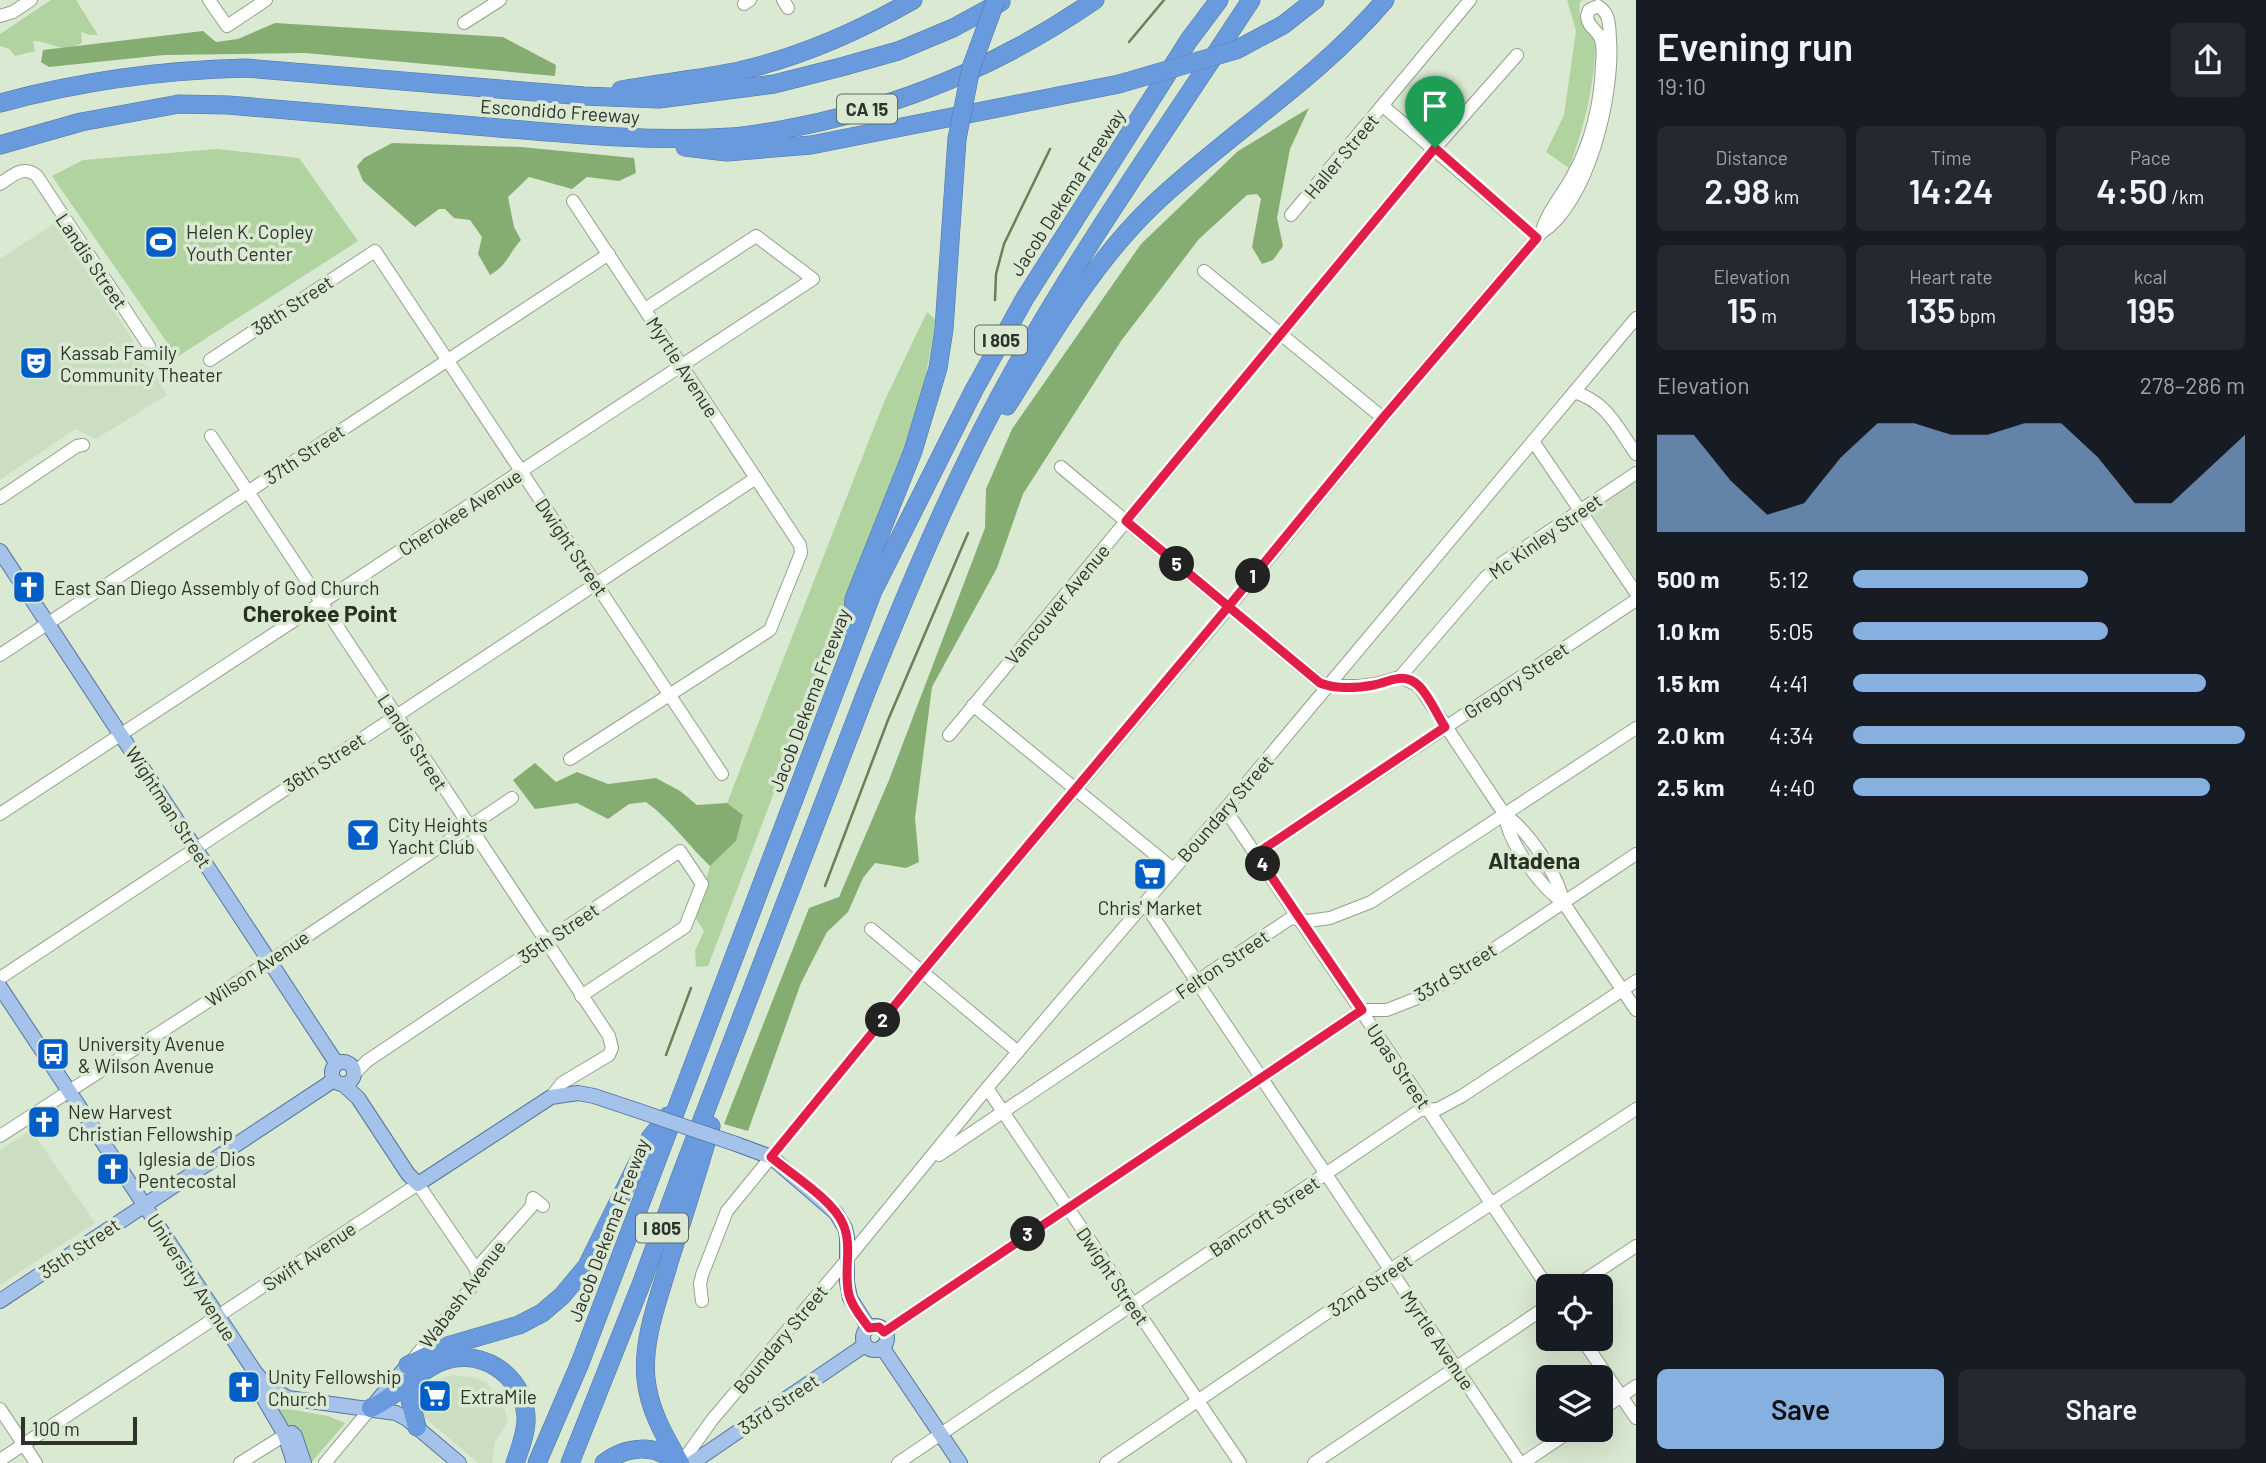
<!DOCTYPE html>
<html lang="en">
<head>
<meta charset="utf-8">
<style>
	body { margin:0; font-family:Barlow,sans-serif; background:#242831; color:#f1f3f6; height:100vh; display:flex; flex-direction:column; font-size:26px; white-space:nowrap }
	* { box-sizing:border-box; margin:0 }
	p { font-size:23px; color:#9ea1a6 }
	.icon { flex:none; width:38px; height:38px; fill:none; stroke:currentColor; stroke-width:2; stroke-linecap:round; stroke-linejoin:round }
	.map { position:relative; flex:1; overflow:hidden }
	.details { display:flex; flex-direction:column; background:#171b24; width:630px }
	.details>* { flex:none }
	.fabs { position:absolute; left:1536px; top:1274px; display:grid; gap:14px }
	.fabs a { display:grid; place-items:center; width:77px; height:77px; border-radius:10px; background:#171b24; box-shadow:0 7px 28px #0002; font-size:35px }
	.scale { position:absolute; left:21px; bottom:18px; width:116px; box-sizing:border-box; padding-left:7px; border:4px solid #2e342b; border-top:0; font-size:19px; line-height:24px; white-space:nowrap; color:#2e342b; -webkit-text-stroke:5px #dae9d2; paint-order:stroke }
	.pin { position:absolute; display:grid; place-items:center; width:60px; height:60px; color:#fff; margin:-72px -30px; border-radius:50% 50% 50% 0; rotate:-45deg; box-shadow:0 0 7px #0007 }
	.pin .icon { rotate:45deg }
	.km { position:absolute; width:35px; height:35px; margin:-18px; border-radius:50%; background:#222; color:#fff; font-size:19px; line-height:35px; text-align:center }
	.round { display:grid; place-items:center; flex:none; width:74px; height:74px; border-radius:10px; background:#242831 }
	.headline { display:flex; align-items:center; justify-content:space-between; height:119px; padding:0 21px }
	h1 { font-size:38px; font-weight:600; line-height:52px }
	.figures { display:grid; grid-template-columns:repeat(3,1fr); gap:10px; height:119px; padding:7px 21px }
	.figures div { display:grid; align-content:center; border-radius:10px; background:#242831; text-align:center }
	.figures b { font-size:35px; font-weight:600 }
	.figures small { font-size:19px; font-weight:400 }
	.figures p { font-size:19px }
	.chart { height:196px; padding:14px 21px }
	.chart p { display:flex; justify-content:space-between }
	.chart svg { width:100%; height:126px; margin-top:7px; fill:#85b0e0; opacity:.7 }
	.cta { display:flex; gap:14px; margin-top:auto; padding:14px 21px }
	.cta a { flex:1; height:80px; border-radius:10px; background:#85b0e0; color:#111; font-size:28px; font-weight:600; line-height:80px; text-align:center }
	.cta a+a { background:#242831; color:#f1f3f6 }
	ul { padding:0 21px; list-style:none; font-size:23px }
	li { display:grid; grid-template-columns:112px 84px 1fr; align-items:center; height:52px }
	li i { height:18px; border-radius:9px; background:#85b0e0 }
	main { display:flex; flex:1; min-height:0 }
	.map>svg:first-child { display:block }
	.built { fill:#cbdec1 }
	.green { fill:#b1d3a0 }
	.forest { fill:#86ad71 }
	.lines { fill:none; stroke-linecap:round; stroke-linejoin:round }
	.stream { stroke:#668256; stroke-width:2.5 }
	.minor-casing { stroke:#93a18c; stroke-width:14 }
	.major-casing { stroke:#54769f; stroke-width:16 }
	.highway-casing { stroke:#54769f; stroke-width:19 }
	.minor { stroke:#fff; stroke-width:12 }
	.major { stroke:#a5c2eb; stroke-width:14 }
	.highway { stroke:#699ade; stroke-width:18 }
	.major-bridge-casing { stroke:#54769f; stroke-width:16; stroke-linecap:butt }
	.highway-bridge-casing { stroke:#54769f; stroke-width:19; stroke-linecap:butt }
	.major-bridge { stroke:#a5c2eb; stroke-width:14 }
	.highway-bridge { stroke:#699ade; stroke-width:18 }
	.route-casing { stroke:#fff; stroke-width:14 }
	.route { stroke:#e11d48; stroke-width:9 }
	.labels { text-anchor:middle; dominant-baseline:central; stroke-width:7; stroke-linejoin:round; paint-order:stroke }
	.shield { fill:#dae9d2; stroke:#626a5d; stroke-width:2 }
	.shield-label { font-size:18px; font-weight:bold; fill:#2e342b }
	.street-label { font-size:19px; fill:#2e342b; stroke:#dae9d2 }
	.poi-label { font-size:19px; fill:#2e342b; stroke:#dae9d2; text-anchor:start }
	.quarter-label { font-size:23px; font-weight:bold; fill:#273221; stroke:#dae9d2 }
</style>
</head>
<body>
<main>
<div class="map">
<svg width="1636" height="1463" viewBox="0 0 1636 1463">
	<rect width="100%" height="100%" fill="#dae9d2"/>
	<g class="built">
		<polygon points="55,223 132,338 138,355 144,365 152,369 167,395 96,439 75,429 0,480 0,259"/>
		<polygon points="1636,481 1636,579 1590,511"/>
		<polygon points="31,1130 95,1223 0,1285 0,1150"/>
		<polygon points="454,1375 476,1378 485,1382 502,1402 508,1421 495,1442 492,1463 478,1463 422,1415 419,1401 424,1387 437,1379"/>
	</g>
	<g class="green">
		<path d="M51,0h25l22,35h-8l-9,-3 1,11c-22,12 -30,-2 -49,-2l2,10 -20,5 -6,-7 -9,-3v-12z"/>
		<path d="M1567,0h16l-3,2c-2,18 2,26 16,38 -2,47 -11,84 -27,128l-23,-16 18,-37 12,-84z"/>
		<polygon points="217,149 299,158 358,241 177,357 52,176 83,160"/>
		<polygon points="927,312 936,320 919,412 708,966 696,967 695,951 704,931 695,917 710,866 736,841 743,815 727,803 884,402"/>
		<path d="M277,1407l51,9 17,7 -34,40c-7,-28 -5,-27 -29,-42z"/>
	</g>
	<g class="forest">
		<polygon points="275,23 503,37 556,65 555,76 305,53 164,55 49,67 41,62 43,50 203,31 216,42 238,39"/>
		<polygon points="1309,108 1290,149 1277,218 1283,246 1273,260 1262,264 1252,247 1261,199 1257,194 1247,195 1199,239 1121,341 1023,494 997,568 932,687 915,818 919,862 906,868 875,863 863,878 848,912 827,932 801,983 748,1131 724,1124 809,908 839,897 889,780 985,528 986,489 1012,429 1141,244 1238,151"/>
		<path d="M392,143l129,4 113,11 2,15 -17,8 -32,-4 -15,12 -43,-12 -21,20 6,30 7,13c-12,13 -14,26 -31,35l-12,-21 4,-17 -12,-17 -16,-2 -9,-9h-6l-24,18 -52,-46 -6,-15 7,-8z"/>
		<path d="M535,763l21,19 21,-10 31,12 48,-6 24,13 17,14 30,-2 16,12 -7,26 -26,25c-23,-22 -38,-45 -64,-64l-17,2 -21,15 -31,-16 -42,6 -22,-29z"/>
	</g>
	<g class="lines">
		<g class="stream">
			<polyline points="1129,42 1164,0"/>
			<polyline points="995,300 996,274 1004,244 1050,149"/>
			<polyline points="825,886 888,720 968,533"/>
			<polyline points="666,1055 691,988"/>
		</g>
		<defs>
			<g id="minor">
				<polyline points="209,0 227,26 266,0"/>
				<polyline points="783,0 788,8"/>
				<polyline points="744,4 750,0"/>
				<polyline points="0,16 13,12 31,0"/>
				<polyline points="464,23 500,0"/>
				<polyline points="1383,106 1537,238"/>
				<path d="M0,184c12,-8 24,-20 37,-8l112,170"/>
				<polyline points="1291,215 1470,0"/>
				<polyline points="1204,271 1383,418"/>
				<polyline points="210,360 375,251 722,774"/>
				<path d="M1574,392c33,10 43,35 62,62"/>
				<polyline points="211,436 609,1036 612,1048 609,1055 562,1083 551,1097"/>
				<polyline points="1533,441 1636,593"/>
				<polyline points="1061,467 1320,683 1328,686 1359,686 1376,684 1400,677 1485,578 1502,563 1636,473"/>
				<polyline points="0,498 77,446 83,445"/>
				<polyline points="0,655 609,254"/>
				<path d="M1400,677l19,9 86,129c3,27 36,73 58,87l73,108"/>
				<polyline points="973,705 1173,869"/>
				<polyline points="949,735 1435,148 1517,55"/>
				<polyline points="570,759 770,630 801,553 800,545 573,201"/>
				<polyline points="1225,809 1549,1289"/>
				<polyline points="0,814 813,279 756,236 645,309"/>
				<path d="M1505,815c22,14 54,61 58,87"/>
				<polyline points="1256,854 1636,600"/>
				<polyline points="1144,903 1520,1463"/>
				<polyline points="871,929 1018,1052"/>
				<polyline points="0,978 756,478"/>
				<polyline points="355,1073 367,1061 680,851 702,884 685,927 581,996"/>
				<polyline points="987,1088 1240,1463"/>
				<polyline points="0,1136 258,969 512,798"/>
				<polyline points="939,1155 1291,918 1308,921 1330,918 1371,902 1636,728"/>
				<polyline points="1576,1286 1636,1246"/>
				<path d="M702,1301l-2,-17 2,-9 25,-64 195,-239 307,-365 154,-189 158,-185c48,-31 73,-139 69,-193 -1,-13 1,-26 -12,-34l-9,4 -2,6c1,11 8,12 13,21 3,7 3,20 2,27 -1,39 -11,80 -30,113 -11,20 -25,35 -31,56"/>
				<polyline points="884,1332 1362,1010 1387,1010 1425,995 1636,854"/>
				<polyline points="1582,1339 1636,1418"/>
				<polyline points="411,1362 474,1284 477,1276 476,1269 531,1207 533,1198 543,1206"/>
				<polyline points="0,1409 36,1463"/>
				<polyline points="1601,1410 1636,1386"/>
				<polyline points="0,1460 418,1184 476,1269"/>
				<polyline points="240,1463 285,1435"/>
				<polyline points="325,1463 371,1408"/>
				<polyline points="686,1463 687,1455 712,1420 840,1268 987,1088 1225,809 1636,318"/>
				<polyline points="898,1463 1420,1110 1438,1109 1462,1096 1636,981"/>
				<polyline points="1106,1463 1390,1270 1636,1109"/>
				<polyline points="1314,1463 1549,1305"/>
				<polyline points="1523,1463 1572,1430"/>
			</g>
			<g id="major">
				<polyline points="0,551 337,1064"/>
				<polyline points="0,987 255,1372 266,1385 288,1398 396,1413 407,1419 459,1463"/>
				<circle cx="343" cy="1073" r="11"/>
				<polyline points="344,1085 358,1098 408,1174 418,1184 551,1097 578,1093 594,1096 639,1111"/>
				<polyline points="736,1144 771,1157 836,1213 845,1228 847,1237 847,1282 850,1298 869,1328"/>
				<polyline points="0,1301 334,1080"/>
				<circle cx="875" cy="1338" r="12"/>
				<polyline points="882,1347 960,1463"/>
				<polyline points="255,1377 254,1382 285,1435 294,1463"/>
				<polyline points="377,1401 408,1365"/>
				<polyline points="285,1435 292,1433 295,1436 304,1463"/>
				<polyline points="692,1463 865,1345"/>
			</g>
			<g id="highway">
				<polyline points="1283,25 1315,0"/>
				<path d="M621,90c39,-7 79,-11 118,-19 61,-14 120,-40 174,-71"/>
				<path d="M0,103c81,-22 162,-33 246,-35l338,28 75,3 115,-15 67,-17 57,-16 55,-23 48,-26"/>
				<path d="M0,145l81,-23 98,-18 49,1c87,7 173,15 259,22 82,7 162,15 244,10 30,-2 60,-9 89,-15 101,-24 189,-63 275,-122"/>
				<polyline points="685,147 727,152 811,145 1119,84"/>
				<path d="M1007,406c44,-70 86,-144 147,-202 74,-70 164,-125 231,-204"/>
				<polyline points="851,630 854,599 913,451 938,368 944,329 957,139"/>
				<polyline points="408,1365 447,1346 519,1325 542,1313 562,1296 587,1266 650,1138 668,1116"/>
				<path d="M371,1408c25,-11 43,-34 67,-45 39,-18 85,10 88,53 1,15 -6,33 -11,47"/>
				<polyline points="417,1427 410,1400 419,1377"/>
				<polyline points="537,1463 580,1363 873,591 974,390 1025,298 1189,40 1219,0"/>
				<path d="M570,1463l72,-181 39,-107 186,-485c46,-113 93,-226 154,-332 70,-123 153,-240 230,-358"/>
				<path d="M604,1463c22,-17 51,-20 72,0"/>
				<path d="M680,1463c-15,-26 -31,-53 -34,-84 -4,-40 13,-81 24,-120 14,-44 28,-88 41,-133"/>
			</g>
		</defs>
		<use href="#minor" class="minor-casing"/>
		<use href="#major" class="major-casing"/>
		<use href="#highway" class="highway-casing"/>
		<use href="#minor" class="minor"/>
		<use href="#major" class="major"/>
		<use href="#highway" class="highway"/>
		<defs>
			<polyline id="major-bridge" points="639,1111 736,1144"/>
			<g id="highway-bridge">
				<polyline points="1119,84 1236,50 1283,25"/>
				<polyline points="957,139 971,68 996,0"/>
			</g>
		</defs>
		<use href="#major-bridge" class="major-bridge-casing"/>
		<use href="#highway-bridge" class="highway-bridge-casing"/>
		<use href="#major-bridge" class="major-bridge"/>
		<use href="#highway-bridge" class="highway-bridge"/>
	</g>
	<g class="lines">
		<defs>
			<path id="route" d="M1435,148l102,90 -154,180 -155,189 -306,365 -151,185c20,17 62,43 72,67 10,22 0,48 6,71 3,12 13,23 20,33l10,-1 5,5 478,-322 -106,-156 189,-127c-8,-12 -15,-30 -26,-41 -15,-15 -29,-4 -45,-1 -17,3 -39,4 -54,-2l-194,-162 309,-373"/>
		</defs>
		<use href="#route" class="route-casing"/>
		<use href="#route" class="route"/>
	</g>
	<defs>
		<symbol id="stadium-square" viewBox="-11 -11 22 22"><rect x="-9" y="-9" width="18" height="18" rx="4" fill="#005ec6" stroke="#dae9d2"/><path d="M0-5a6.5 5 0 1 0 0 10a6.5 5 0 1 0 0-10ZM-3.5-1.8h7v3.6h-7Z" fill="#fff"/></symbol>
		<symbol id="theatre-square" viewBox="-11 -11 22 22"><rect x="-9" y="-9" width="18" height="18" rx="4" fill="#005ec6" stroke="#dae9d2"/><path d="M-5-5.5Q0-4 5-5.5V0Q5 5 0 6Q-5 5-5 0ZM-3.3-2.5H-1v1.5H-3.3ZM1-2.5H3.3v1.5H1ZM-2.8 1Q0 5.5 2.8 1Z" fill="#fff"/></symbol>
		<symbol id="church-square" viewBox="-11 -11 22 22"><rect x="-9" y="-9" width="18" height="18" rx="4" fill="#005ec6" stroke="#dae9d2"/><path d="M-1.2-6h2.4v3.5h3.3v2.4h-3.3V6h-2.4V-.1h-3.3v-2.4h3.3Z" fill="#fff"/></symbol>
		<symbol id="bar-square" viewBox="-11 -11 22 22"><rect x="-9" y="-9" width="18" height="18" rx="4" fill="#005ec6" stroke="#dae9d2"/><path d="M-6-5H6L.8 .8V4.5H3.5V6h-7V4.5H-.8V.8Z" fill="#fff"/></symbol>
		<symbol id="supermarket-square" viewBox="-11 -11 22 22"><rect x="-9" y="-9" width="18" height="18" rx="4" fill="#005ec6" stroke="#dae9d2"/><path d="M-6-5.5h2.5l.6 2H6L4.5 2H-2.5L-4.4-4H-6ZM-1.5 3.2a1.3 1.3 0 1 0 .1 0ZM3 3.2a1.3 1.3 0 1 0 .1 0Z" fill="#fff"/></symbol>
		<symbol id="bus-square" viewBox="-11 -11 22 22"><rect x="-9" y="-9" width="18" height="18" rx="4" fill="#005ec6" stroke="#dae9d2"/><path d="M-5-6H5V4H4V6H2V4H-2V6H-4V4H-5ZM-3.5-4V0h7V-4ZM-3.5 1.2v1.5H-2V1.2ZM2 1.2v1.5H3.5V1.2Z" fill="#fff"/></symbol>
	</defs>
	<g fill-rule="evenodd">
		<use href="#stadium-square" x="142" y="223" width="38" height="38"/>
		<use href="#theatre-square" x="17" y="344" width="38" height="38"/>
		<use href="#church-square" x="10" y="568" width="38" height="38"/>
		<use href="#bar-square" x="344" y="816" width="38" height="38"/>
		<use href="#supermarket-square" x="1131" y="855" width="38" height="38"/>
		<use href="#bus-square" x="34" y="1035" width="38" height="38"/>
		<use href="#church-square" x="25" y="1103" width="38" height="38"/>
		<use href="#church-square" x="94" y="1150" width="38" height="38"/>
		<use href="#church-square" x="225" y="1368" width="38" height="38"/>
		<use href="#supermarket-square" x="416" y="1377" width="38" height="38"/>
	</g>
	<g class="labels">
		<g class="shield">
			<rect x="837" y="94.5" width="60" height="29" rx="5"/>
			<rect x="975" y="325.5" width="52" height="29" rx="5"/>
			<rect x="636" y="1213.5" width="52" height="29" rx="5"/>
		</g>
		<g class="shield-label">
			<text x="867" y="109">CA 15</text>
			<text x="1001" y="340">I 805</text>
			<text x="662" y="1228">I 805</text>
		</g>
		<g class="street-label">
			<text transform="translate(560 111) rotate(4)">Escondido Freeway</text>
			<text transform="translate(1341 156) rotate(-50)">Haller Street</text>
			<text transform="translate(1067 192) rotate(-57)">Jacob Dekema Freeway</text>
			<text transform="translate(92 261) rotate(56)">Landis Street</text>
			<text transform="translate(292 305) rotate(-33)">38th Street</text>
			<text transform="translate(683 367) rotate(57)">Myrtle Avenue</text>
			<text transform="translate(304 454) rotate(-34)">37th Street</text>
			<text transform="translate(460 512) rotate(-33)">Cherokee Avenue</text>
			<text transform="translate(1545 536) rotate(-35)">Mc Kinley Street</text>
			<text transform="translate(572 547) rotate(56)">Dwight Street</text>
			<text transform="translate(1057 604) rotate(-50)">Vancouver Avenue</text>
			<text transform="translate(1516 680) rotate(-34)">Gregory Street</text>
			<text transform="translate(809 700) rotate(-69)">Jacob Dekema Freeway</text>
			<text transform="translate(413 742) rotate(57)">Landis Street</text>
			<text transform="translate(324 762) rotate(-33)">36th Street</text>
			<text transform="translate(169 807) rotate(57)">Wightman Street</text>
			<text transform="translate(1225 808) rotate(-49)">Boundary Street</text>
			<text transform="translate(558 933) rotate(-34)">35th Street</text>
			<text transform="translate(1222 964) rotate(-34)">Felton Street</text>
			<text transform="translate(257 968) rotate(-34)">Wilson Avenue</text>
			<text transform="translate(1455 972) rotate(-32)">33rd Street</text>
			<text transform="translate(1399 1066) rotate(56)">Upas Street</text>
			<text transform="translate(1264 1216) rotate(-34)">Bancroft Street</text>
			<text transform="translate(608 1230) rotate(-69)">Jacob Dekema Freeway</text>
			<text transform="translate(79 1248) rotate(-34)">35th Street</text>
			<text transform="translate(309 1256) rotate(-34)">Swift Avenue</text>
			<text transform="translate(1113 1276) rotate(56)">Dwight Street</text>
			<text transform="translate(192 1277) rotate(57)">University Avenue</text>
			<text transform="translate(1370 1285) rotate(-34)">32nd Street</text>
			<text transform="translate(462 1294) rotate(-53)">Wabash Avenue</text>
			<text transform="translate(780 1339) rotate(-50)">Boundary Street</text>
			<text transform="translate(1438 1340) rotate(56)">Myrtle Avenue</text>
			<text transform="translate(778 1404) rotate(-34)">33rd Street</text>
		</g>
		<g class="poi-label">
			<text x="186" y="231">Helen K. Copley<tspan x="186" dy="22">Youth Center</tspan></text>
			<text x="60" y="352">Kassab Family<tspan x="60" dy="22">Community Theater</tspan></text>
			<text x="54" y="587">East San Diego Assembly of God Church</text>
			<text x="388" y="824">City Heights<tspan x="388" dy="22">Yacht Club</tspan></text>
			<text x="1150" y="907" text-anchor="middle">Chris' Market</text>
			<text x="78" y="1043">University Avenue<tspan x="78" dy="22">&amp; Wilson Avenue</tspan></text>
			<text x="68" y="1111">New Harvest<tspan x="68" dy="22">Christian Fellowship</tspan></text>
			<text x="138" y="1158">Iglesia de Dios<tspan x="138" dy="22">Pentecostal</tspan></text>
			<text x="268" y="1376">Unity Fellowship<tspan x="268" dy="22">Church</tspan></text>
			<text x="460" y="1396">ExtraMile</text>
		</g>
		<g class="quarter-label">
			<text x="320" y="613">Cherokee Point</text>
			<text x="1534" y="860">Altadena</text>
		</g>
	</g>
</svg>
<div class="fabs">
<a><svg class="icon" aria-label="locate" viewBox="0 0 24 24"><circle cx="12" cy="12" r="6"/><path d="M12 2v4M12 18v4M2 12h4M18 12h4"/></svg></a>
<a><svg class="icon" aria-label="layers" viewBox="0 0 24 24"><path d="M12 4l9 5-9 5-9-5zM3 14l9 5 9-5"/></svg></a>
</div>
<div class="scale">100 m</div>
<div class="pin" style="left:1435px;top:148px;background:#1e9e55"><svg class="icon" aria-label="arrive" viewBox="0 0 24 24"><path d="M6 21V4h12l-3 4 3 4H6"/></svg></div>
<b class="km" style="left:1253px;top:576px">1</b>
<b class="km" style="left:883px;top:1020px">2</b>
<b class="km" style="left:1028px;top:1234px">3</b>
<b class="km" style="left:1263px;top:864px">4</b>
<b class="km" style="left:1177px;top:564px">5</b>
</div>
<section class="details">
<div class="headline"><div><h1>Evening run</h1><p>19:10</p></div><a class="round"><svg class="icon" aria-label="share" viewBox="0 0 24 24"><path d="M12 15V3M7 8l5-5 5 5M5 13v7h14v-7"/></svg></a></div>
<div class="figures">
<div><p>Distance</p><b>2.98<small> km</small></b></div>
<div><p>Time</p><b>14:24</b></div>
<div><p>Pace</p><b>4:50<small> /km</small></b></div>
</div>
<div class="figures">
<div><p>Elevation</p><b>15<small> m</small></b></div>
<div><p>Heart rate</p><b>135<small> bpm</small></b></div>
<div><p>kcal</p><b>195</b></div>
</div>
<div class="chart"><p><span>Elevation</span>278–286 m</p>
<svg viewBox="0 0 160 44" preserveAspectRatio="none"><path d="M0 44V10L10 10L20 26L30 38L40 34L50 18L60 6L70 6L80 10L90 10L100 6L110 6L120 18L130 34L140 34L150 22L160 10V44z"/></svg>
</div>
<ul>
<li><b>500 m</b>5:12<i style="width:60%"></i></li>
<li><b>1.0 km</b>5:05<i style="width:65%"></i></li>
<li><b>1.5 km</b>4:41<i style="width:90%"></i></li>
<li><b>2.0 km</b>4:34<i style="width:100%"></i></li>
<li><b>2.5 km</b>4:40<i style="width:91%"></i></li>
</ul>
<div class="cta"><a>Save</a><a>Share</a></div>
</section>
</main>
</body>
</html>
